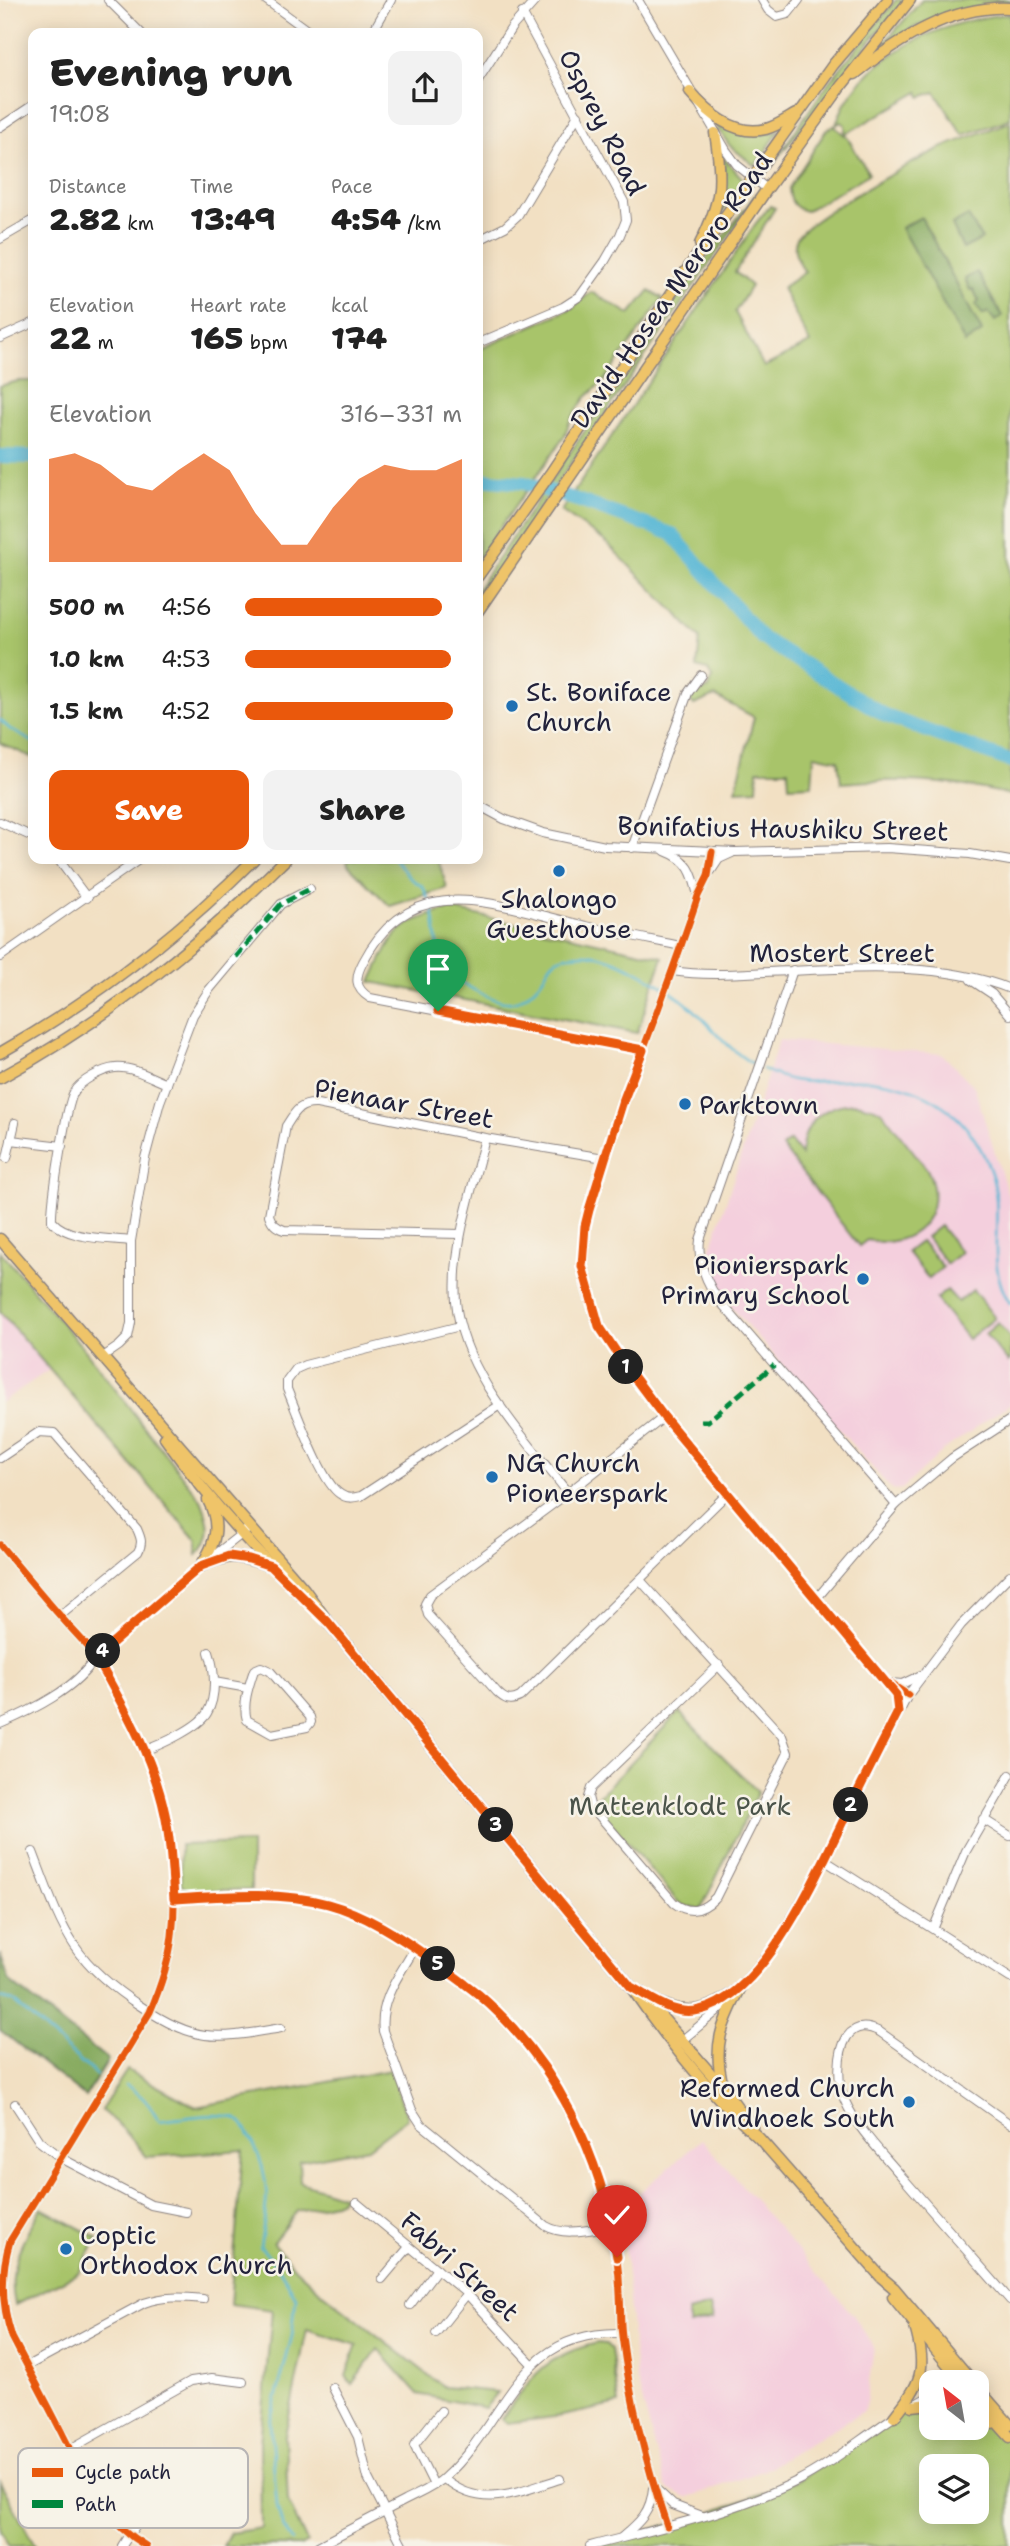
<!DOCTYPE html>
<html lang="en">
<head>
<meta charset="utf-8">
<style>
	body { margin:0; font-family:"Shantell Sans",sans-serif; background:#f2f2f2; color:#222; height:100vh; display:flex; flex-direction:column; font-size:26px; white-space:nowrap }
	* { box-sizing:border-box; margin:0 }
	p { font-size:23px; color:#767676 }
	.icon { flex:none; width:38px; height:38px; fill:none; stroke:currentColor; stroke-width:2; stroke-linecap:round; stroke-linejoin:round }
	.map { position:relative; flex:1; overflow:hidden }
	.details { position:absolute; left:28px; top:28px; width:455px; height:836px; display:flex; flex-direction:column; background:#fff; border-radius:14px; box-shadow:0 4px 18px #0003 }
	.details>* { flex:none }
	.needle { width:46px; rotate:329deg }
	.tools { position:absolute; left:919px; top:2370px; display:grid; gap:14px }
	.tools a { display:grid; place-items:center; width:70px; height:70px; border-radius:14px; background:#fff; box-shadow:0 4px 18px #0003; font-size:35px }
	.pin { position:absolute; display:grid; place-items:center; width:60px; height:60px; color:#fff; margin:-72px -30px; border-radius:50% 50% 50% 0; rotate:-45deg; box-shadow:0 0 7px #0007 }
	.pin .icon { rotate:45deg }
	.km { position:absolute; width:35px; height:35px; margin:-18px; border-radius:50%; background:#222; color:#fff; font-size:19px; line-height:35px; text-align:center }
	.round { display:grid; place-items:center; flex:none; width:74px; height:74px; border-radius:14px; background:#f2f2f2 }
	.summary { display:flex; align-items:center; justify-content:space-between; height:119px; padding:0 21px }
	h1 { font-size:38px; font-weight:800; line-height:52px }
	.metrics { display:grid; grid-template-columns:repeat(3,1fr); gap:10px; height:119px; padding:7px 21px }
	.metrics div { display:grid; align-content:center }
	.metrics b { font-size:30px; font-weight:800 }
	.metrics small { font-size:19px; font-weight:400 }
	.metrics p { font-size:19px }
	.chart { height:196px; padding:14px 21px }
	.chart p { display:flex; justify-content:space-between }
	.chart svg { width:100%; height:126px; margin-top:7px; fill:#ea580c; opacity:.7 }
	.button { display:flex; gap:14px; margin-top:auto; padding:14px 21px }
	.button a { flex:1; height:80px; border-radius:14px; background:#ea580c; color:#fff; font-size:28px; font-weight:800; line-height:80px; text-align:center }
	.button a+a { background:#f2f2f2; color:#222 }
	ul { padding:0 21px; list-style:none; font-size:23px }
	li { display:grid; grid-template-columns:112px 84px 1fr; align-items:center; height:52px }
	li i { height:18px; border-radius:9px; background:#ea580c }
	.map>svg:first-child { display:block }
	.built { fill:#f4cfdd }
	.green { fill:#a8c46a; stroke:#657352; stroke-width:2; fill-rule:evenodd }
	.forest { fill:#86aa5e; stroke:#54664c; stroke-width:2 }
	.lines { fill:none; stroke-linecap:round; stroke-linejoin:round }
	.stream { stroke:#55b6d4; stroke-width:2.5 }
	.river { stroke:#55b6d4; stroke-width:14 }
	.minor-casing { stroke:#8a817f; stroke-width:10 }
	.major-casing { stroke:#8a817f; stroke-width:13 }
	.minor { stroke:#fff; stroke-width:8 }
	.major { stroke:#efc469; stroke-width:10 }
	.quiet { stroke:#00873e; stroke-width:5; stroke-dasharray:10 5; stroke-linecap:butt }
	.cycleway-casing { stroke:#f7f3e8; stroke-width:11 }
	.cycleway { stroke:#e8590c; stroke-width:7 }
	.route-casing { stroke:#fff; stroke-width:14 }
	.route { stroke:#ea580c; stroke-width:9 }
	.poi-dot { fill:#1f6fb2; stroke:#f7f3e8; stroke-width:2.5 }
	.labels { text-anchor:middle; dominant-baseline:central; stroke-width:5; stroke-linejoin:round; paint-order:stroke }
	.street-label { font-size:26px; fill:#22223b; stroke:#f7f3e8 }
	.poi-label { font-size:26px; fill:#22223b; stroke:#f7f3e8; text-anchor:start }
	.park-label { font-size:26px; fill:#4a5349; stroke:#f7f3e8 }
	.key { fill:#f7f3e8; stroke:#b7b4b4; stroke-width:2 }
	.key-label { font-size:19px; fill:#22223b }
</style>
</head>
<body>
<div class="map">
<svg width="1010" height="2546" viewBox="0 0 1010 2546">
	<rect width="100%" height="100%" fill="#f7f3e8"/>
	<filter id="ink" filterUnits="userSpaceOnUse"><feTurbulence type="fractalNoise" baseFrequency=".0143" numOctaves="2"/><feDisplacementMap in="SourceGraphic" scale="14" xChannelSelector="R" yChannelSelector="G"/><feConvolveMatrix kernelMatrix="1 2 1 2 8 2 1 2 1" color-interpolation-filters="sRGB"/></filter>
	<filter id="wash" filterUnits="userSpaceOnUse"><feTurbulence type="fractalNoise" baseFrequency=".00686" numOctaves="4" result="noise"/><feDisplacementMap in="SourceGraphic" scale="28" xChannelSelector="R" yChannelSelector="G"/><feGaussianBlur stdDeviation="1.57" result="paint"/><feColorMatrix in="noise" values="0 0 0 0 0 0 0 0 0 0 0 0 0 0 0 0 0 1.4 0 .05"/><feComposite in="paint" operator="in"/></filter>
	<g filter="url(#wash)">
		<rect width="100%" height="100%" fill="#f2e0c3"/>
		<g class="built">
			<polygon points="779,1040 942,1054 974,1086 1010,1201 1010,1404 945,1449 902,1489 892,1490 726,1301 708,1257"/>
			<polygon points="0,1312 49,1370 0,1403"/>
			<polygon points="702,2139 854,2316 874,2347 865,2410 765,2470 687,2498 666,2488 636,2377 625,2250 618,2211"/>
		</g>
		<g class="green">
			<polygon points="896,0 905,0 866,46 766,173 829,82"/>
			<polygon points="922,0 1010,0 1010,4 935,19 913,28 877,51"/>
			<path d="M1010,14v105l-47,16 -28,-43 -14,5 -2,-5 -74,42v-9l-4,-3 -5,3c21,-68 107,-106 174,-111z"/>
			<path d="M713,122c22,11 41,17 67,8l-25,36 -25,-20z"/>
			<path d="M1010,122v673c-55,-14 -112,-17 -169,-12l-3,-23 -24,-5 -2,30 -23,1 -1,-16h-30l-1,19 -21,1 18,-73 -39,-21 -21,9 -4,-5 2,-4 17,-8 3,-10 -4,-8 -11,-3 3,-29 -94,-96 -45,-31 195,-288 14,-17 5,2 -40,64 16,14 -16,26 29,55 46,-24 -28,-55 23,-16c-7,-10 -14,-22 -8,-34 9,-19 118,-77 142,-89 23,-10 47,-18 71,-27z"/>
			<path d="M834,126l13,11 22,37 -63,37c-13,-3 -16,-10 -17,-23l38,-59z"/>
			<polygon points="722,156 744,180 719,218 726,189"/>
			<polygon points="756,194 757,195 543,503 478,600 478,588 631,363 695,273"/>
			<polygon points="649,291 663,298 603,382 585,398 570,421 564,437 478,559 478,350 572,308 591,292 630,314"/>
			<polygon points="18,381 33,381 33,758 0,743 0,386"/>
			<polygon points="347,859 438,859 447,888 390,906 348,865"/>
			<path d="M450,909l213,48 -26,76 -266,-51c25,-53 22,-56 79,-73z"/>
			<path d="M856,1103l19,5 8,5 44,56c22,44 -14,82 -60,71l-8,6 -77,-99 8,-6 11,14c2,-33 23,-51 55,-52z"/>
			<polygon points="940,1226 961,1252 947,1264 926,1237"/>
			<polygon points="921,1241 943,1267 929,1279 907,1252"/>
			<path d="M0,1251l84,98 117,151c9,21 13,38 -4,55l-1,-15 -196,-228z"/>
			<polygon points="947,1290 958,1302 973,1290 995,1318 968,1339 936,1299"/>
			<polygon points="998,1323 1010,1338 1010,1360 1008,1362 985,1334"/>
			<polygon points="679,1712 758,1792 701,1909 684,1906 678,1902 599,1809 597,1798"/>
			<polygon points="251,1843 251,1890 188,1890 181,1885 180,1845"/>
			<polygon points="127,2070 196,2107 391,2070 407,2118 368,2148 299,2161 300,2182 343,2196 339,2202 297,2211 273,2242 295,2268 320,2291 444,2387 498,2392 485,2408 418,2394 378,2349 352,2384 346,2376 357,2345 307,2329 285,2436 288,2502 307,2542 300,2546 223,2546 230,2533 261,2528 260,2444 272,2310 230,2304 243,2150 147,2157 123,2129 101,2110"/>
			<path d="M41,2208l57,30 -20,35 -63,32c-9,-39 7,-63 26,-97z"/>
			<polygon points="710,2306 713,2319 690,2325 687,2312"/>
			<path d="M598,2343l8,1 5,5 8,55 -57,12 -55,7 -6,-4c31,-42 43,-64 97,-76z"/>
			<path d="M931,2404v23h45l1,-14 33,24v109h-420l112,-30 98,-37 112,-73zM931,2466h45v45h-45z"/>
			<polygon points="0,2482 4,2489 35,2546 9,2546 0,2531"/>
		</g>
		<g class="forest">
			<polygon points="968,216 982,239 963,249 952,225"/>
			<polygon points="921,217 982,332 965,343 901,228"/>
			<polygon points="977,272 1002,316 995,321 988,312 983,315 976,305 979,301 973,289 970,290 965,279"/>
			<polygon points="0,1954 10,1982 108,2060 85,2097 0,2030"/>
		</g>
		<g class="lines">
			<g class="stream">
				<polyline points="0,720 11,730 33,742"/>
				<path d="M394,859l16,19 13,9 10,23 8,59c15,11 53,36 72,33 10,-2 20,-12 26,-19 6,-6 9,-17 15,-22 8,-7 31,-8 41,-6 29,5 77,35 98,54 21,20 38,44 64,57"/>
				<path d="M763,1069c42,22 63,8 104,11 60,5 105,36 124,93 15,42 -8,91 19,130"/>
				<polyline points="0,1998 13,2001 96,2075"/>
				<path d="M126,2085c16,10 24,19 33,36 18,-2 59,-10 76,-3 9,3 12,14 16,21 21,40 17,64 9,107l20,24 16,27 -4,39 -22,86 7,84 5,18 10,17"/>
			</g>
			<g class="river">
				<polyline points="0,456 33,457"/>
				<polyline points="478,479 524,483 577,500 672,534 762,638 886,716 1010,761"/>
			</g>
		</g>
	</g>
	<g filter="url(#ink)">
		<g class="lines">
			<defs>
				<g id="minor">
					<polyline points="108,0 141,33"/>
					<polyline points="266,0 311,33"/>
					<polyline points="638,0 726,150 737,165 767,189"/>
					<polyline points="762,0 768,10 777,17 788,14 799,0"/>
					<polyline points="372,33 391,0"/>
					<polyline points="478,80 512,27 536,0"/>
					<polyline points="0,127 33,105"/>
					<polyline points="0,239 33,220"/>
					<polyline points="481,239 505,227 518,215 578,115"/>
					<polyline points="0,338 33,323"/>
					<polyline points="478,343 563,307 580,296 605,261 620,235 626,220 624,202 522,13"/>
					<polyline points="478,805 504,819 543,833 605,846 735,852 887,848 970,854 1010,861"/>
					<polyline points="0,822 33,837"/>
					<polyline points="632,848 688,693 701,675"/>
					<path d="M665,851c24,9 28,22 33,45"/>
					<path d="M712,852l-4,24 -10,20c-17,52 -36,103 -55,154 -23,63 -61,145 -61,212 0,77 101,176 149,232 42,50 83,100 124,151l33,37 20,13"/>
					<polyline points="58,859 87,898"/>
					<polyline points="711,871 719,859 732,853"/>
					<polyline points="0,957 140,859"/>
					<path d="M793,970l-93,270c-3,21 6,41 17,58l179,207"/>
					<path d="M672,971c40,6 79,1 119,0 68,-4 156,-8 219,18"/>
					<polyline points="971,980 992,994 1010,1015"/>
					<path d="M643,1050l-273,-52c-16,-10 -15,-21 -7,-36 46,-90 124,-60 203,-41 38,10 76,17 115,25"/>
					<path d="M485,1138c-13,53 -33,108 -29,163 6,72 70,138 112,192"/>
					<polyline points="11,1140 62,1146"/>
					<polyline points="7,1158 15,1123"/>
					<path d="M460,1234l-176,-4c-8,-3 -12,-6 -15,-15l17,-89c9,-14 13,-23 31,-22l168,34 119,20"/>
					<path d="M131,1241c-23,-3 -63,-1 -79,-20 -1,-17 14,-116 22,-129 6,-11 29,-23 41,-24 16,-2 37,10 52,16"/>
					<path d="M460,1326l-155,39 -9,4 -9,12v8c10,23 34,93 53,105 7,5 13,4 21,2l139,-91"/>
					<polyline points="103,1357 119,1346 128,1337 131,1323 131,1241 145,1158 160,1102 193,1015 209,990 281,904 310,889"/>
					<path d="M664,1417l-96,76 -138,102 -5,9 3,11 69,77c8,8 13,10 23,5l209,-205"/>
					<path d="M0,1458l39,-26 15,1 83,96c4,9 6,14 1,23l-78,64"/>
					<path d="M0,1545c20,24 41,49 62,73 11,13 25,26 35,40 54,81 86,181 75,278 -3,26 -12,52 -22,76l-140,229c-10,33 -9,63 2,96 17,33 35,66 52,100 22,43 38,84 82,109"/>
					<path d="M641,1581l141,155 6,17 -72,144c-13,14 -26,18 -42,6l-84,-98 -2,-8 3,-9 128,-123"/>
					<polyline points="817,1598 896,1505 952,1458 1010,1420"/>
					<path d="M261,1667l9,4 40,46 1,5 -4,5 -35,7 -25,-14c-5,-15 2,-35 7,-50z"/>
					<polyline points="214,1682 248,1688"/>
					<polyline points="891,1683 902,1684 921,1675"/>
					<polyline points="890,1686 896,1695 898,1712"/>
					<path d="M0,1724c33,-14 76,-35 96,-67l105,-91 48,-38"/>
					<path d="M145,1750c16,-5 54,-23 62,-37 10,-17 8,-43 2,-61"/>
					<polyline points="983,1819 1010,1836"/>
					<path d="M33,1852c29,76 37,109 109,155 18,12 41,25 63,28 25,3 51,-3 76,-7"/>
					<polyline points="824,1860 1010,1978"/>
					<path d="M174,1899c50,-2 104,-7 153,5 37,10 72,32 102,54 17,12 35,24 51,38 65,58 109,136 129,220 6,25 10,52 11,78 1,14 0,28 2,42 8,65 24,128 45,190"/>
					<polyline points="934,1927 966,1851 1010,1775"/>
					<path d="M415,1948c-15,26 -36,52 -32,83l29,79 9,14 125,102c19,11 44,3 66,0"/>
					<polyline points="680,2042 722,2007 776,1946 824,1860 908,1695 961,1625 1010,1575"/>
					<polyline points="15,2104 39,2141 61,2158 151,2205 186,2212"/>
					<path d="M1010,2124l-130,-92c-12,-6 -24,-8 -33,5 -10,16 -10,47 -2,64 13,29 38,53 58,77 36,41 71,81 107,122"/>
					<polyline points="357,2203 467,2294 532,2364"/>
					<polyline points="382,2279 409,2247"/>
					<polyline points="410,2305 437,2269"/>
					<polyline points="436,2333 467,2294"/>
					<path d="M27,2366l117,-63c20,-7 37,-6 59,-4"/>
					<polyline points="333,2388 358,2437 368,2478 403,2546"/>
					<polyline points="914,2405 931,2395"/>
					<polyline points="70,2449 191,2381 212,2378 243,2382"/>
					<path d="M444,2479c39,32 73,13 116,0"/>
					<polyline points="434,2485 414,2445 441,2411"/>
					<polyline points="657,2490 673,2505 702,2516"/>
					<path d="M622,2537c18,-15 29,-25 31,-49"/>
					<path d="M122,2546c14,-24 40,-57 68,-64 10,-3 18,-1 28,0"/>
					<path d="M318,2546c29,-15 57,-30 86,-45 13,-7 30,-13 41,-24 64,-58 71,-146 176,-144"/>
					<path d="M590,2546c70,-18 144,-33 209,-66 35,-18 65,-44 98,-65"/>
				</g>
				<g id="major">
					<path d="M855,74c44,-35 97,-69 155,-66"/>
					<path d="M690,92c18,21 45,45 76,37 11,-3 21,-10 30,-15"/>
					<path d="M700,244c22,-44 23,-62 15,-111"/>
					<polyline points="478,576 550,474 684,274 833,65 888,0"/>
					<polyline points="478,611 767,189 842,85 910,0"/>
					<path d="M0,1053c92,-52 179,-119 254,-194"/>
					<path d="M0,1078c107,-58 200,-133 286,-219"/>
					<path d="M0,1239l304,350 24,33 303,365c37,54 80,108 128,151l122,139 13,11 79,94"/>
					<path d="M165,1438c40,57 86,109 136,157"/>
					<path d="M201,1566c15,-23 20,-41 7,-66"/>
					<path d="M201,1566c33,-14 36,-9 68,-1"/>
					<polyline points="640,1992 724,2089 752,2127"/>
					<path d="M648,1998c40,20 56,15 91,-9"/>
					<path d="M723,2086c-11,-40 -1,-62 17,-97"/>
					<polyline points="893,2297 962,2382"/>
					<polyline points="976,2386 1010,2425"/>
					<polyline points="976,2399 1010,2437"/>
					<polyline points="912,2406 931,2404"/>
					<polyline points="976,2413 992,2423"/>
					<path d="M894,2417c27,-34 34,-46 21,-90"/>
				</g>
			</defs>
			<use href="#minor" class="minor-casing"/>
			<use href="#major" class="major-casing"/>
			<use href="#minor" class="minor"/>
			<use href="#major" class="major"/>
			<g class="quiet">
				<polyline points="236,957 281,904 310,889"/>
				<polyline points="701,1421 708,1421 774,1365"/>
			</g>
			<defs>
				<g id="cycleway">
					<path d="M712,852l-4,24 -10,20c-17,52 -36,103 -55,154 -23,63 -61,145 -61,212 0,77 101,176 149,232 42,50 83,100 124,151l33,37 20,13"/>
					<path d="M0,1545c20,24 41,49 62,73 11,13 25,26 35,40 54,81 86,181 75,278 -3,26 -12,52 -22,76l-140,229c-10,33 -9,63 2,96 17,33 35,66 52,100 22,43 38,84 82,109"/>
					<path d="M174,1899c50,-2 104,-7 153,5 37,10 72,32 102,54 17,12 35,24 51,38 65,58 109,136 129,220 6,25 10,52 11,78 1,14 0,28 2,42 8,65 24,128 45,190"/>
				</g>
			</defs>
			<use href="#cycleway" class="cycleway-casing"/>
			<use href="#cycleway" class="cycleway"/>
		</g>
	</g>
	<g class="lines" filter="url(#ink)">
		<defs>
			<path id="route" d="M438,1011l205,39 -21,54 -33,106 -4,16 -3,40 17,60 26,39 39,52 232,278 2,17c-17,34 -34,67 -51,101 -28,56 -81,182 -147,197 -26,7 -48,-12 -69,-23l-303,-365 -57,-56 -22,-7 -20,-3 -28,10 -105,91c28,50 57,100 69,157 6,28 7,57 9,85 50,-3 105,-8 154,5 37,10 72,33 103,55 16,12 32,23 47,35 78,66 124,163 139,263"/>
		</defs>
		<use href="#route" class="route-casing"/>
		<use href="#route" class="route"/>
	</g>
	<g class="poi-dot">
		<circle cx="512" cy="706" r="7"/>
		<circle cx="559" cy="871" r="7"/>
		<circle cx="685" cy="1104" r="7"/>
		<circle cx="863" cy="1279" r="7"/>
		<circle cx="492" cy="1477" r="7"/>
		<circle cx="909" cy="2102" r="7"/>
		<circle cx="66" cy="2249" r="7"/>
	</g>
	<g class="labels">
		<g class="street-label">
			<text transform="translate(603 122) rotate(63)">Osprey Road</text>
			<text transform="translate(671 290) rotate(-55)">David Hosea Meroro Road</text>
			<text transform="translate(783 828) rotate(1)">Bonifatius Haushiku Street</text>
			<text x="842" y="952">Mostert Street</text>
			<text transform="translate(404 1103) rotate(10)">Pienaar Street</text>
			<text transform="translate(460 2266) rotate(42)">Fabri Street</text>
		</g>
		<g class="poi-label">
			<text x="526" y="691">St. Boniface<tspan x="526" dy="30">Church</tspan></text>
			<text x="559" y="898" text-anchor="middle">Shalongo<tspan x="559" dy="30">Guesthouse</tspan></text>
			<text x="699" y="1104">Parktown</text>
			<text x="849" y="1264" text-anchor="end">Pionierspark<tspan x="849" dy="30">Primary School</tspan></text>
			<text x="506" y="1462">NG Church<tspan x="506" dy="30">Pioneerspark</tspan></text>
			<text x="895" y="2087" text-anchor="end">Reformed Church<tspan x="895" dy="30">Windhoek South</tspan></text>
			<text x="80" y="2234">Coptic<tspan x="80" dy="30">Orthodox Church</tspan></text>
		</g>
		<g class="park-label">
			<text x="680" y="1805">Mattenklodt Park</text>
		</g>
	</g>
	<rect x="18" y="2448" width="230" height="80" rx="10" class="key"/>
	<rect x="32" y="2468" width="31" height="9" fill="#e8590c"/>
	<rect x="32" y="2500" width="31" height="8" fill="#00873e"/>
	<g class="key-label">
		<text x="75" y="2479">Cycle path</text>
		<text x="75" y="2511">Path</text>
	</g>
</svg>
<div class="tools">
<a><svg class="needle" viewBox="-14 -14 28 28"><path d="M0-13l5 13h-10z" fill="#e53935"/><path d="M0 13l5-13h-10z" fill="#767676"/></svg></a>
<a><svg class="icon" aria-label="layers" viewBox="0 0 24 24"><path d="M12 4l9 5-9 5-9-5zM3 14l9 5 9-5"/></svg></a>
</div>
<div class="pin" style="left:438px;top:1011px;background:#1e9e55"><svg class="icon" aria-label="arrive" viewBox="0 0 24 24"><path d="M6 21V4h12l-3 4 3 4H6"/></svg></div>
<div class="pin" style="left:617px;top:2257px;background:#d93025"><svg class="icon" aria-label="check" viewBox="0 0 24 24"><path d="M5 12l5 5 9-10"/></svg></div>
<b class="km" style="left:626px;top:1367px">1</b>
<b class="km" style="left:851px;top:1805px">2</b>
<b class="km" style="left:496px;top:1825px">3</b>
<b class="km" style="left:103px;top:1651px">4</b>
<b class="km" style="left:438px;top:1964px">5</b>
<section class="details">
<div class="summary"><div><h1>Evening run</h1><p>19:08</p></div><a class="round"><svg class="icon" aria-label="share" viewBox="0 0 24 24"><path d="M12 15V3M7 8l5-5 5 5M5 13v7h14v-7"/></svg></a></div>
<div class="metrics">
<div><p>Distance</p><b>2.82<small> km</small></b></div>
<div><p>Time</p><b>13:49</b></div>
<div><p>Pace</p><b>4:54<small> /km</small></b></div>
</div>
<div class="metrics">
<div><p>Elevation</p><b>22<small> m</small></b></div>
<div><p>Heart rate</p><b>165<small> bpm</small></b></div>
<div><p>kcal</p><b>174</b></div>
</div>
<div class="chart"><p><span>Elevation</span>316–331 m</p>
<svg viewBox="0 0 160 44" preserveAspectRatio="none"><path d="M0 44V8L10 6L20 10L30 17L40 19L50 12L60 6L70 12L80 27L90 38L100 38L110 25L120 15L130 10L140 12L150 12L160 8V44z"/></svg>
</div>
<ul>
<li><b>500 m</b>4:56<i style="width:91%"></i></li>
<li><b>1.0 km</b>4:53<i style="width:95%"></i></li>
<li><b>1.5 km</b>4:52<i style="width:96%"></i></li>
</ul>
<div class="button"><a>Save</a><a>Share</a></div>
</section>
</div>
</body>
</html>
